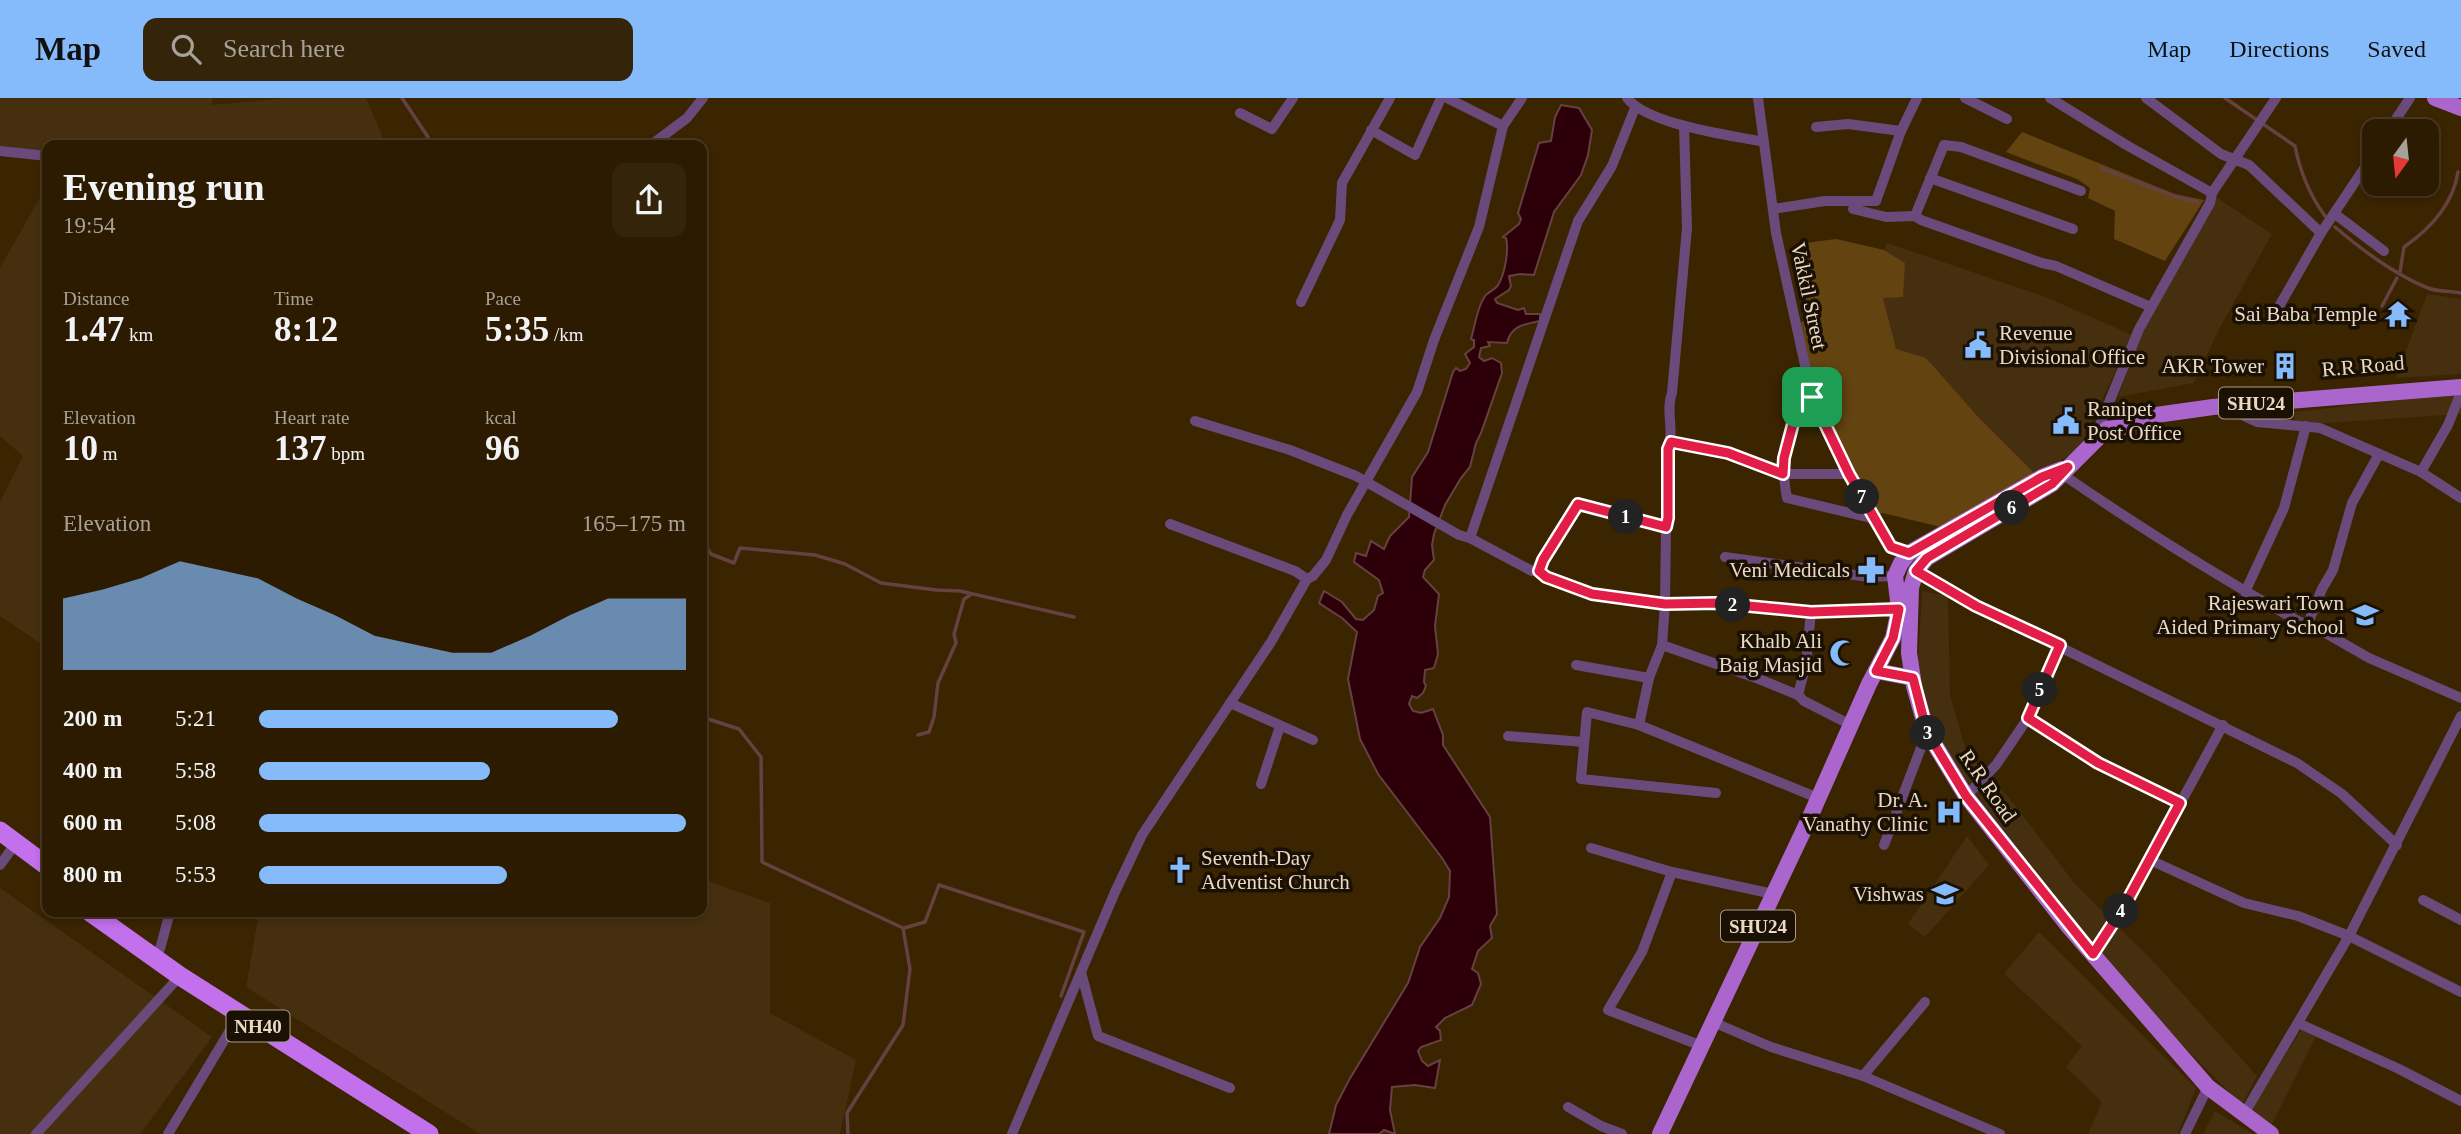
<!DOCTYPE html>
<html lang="en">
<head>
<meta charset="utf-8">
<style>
	body { margin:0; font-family:"Times New Roman",serif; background:#34240a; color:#f1f3f6; height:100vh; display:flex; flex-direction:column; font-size:26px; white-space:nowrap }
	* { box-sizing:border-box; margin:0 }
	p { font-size:23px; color:#a6a199 }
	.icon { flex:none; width:38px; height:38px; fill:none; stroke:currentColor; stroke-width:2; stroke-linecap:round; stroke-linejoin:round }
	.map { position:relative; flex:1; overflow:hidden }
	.drawer { position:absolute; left:42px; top:42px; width:665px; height:777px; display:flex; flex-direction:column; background:#2c1b00; border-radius:14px; box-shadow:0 4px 10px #0003,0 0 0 2px #483922 }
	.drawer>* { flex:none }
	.needle { width:46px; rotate:195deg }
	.fabs { position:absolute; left:2362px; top:21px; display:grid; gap:14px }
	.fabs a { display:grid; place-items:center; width:77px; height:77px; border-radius:14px; background:#2c1b00; box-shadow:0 4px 10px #0003,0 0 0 2px #483922; font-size:35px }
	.pin { position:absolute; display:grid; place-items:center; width:60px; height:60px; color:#fff; margin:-30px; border-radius:14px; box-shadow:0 4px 10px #0006 }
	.km { position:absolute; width:35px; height:35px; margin:-18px; border-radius:50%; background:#222; color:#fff; font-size:19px; line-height:35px; text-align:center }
	.round { display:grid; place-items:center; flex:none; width:74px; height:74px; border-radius:14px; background:#34240a }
	.headline { display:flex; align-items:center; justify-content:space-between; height:119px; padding:0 21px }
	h1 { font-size:38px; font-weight:700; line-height:52px }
	.figures { display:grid; grid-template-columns:repeat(3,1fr); gap:10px; height:119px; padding:7px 21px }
	.figures div { display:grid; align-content:center }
	.figures b { font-size:35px; font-weight:700 }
	.figures small { font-size:19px; font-weight:400 }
	.figures p { font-size:19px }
	.chart { height:196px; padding:14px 21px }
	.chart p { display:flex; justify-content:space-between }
	.chart svg { width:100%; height:126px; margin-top:7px; fill:#85bbfb; opacity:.7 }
	ul { padding:0 21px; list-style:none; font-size:23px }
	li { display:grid; grid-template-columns:112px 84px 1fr; align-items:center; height:52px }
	li i { height:18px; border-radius:9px; background:#85bbfb }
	header { display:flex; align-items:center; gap:42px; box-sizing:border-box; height:98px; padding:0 35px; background:#85bbfb; color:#111 }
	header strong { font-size:33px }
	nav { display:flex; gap:38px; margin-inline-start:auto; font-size:24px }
	.search { width:490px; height:63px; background:#34240a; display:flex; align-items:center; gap:18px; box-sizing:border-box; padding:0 24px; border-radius:14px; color:#a6a199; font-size:26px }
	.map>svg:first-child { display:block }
	.built { fill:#452f0f }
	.green { fill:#634310 }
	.water { fill:#2d0009; stroke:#654142; stroke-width:2 }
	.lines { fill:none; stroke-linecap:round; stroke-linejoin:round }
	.stream { stroke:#654142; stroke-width:3.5 }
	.street { stroke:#6a4a7b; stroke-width:10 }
	.primary { stroke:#a6c; stroke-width:16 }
	.highway { stroke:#c370ec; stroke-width:19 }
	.route-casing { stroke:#fff; stroke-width:14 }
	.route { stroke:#e11d48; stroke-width:9 }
	.labels { text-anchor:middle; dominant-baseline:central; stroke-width:7; stroke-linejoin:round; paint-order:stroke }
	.shield { fill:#1a1003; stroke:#ab9d8c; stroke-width:2 }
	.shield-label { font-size:19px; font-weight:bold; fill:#e9d9c6 }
	.street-label { font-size:21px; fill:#e9d9c6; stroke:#1a1003 }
	.poi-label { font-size:21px; fill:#e9d9c6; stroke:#1a1003; text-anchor:end }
</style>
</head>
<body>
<header>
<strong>Map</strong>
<div class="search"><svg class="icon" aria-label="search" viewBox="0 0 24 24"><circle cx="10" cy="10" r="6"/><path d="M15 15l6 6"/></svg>Search here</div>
<nav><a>Map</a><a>Directions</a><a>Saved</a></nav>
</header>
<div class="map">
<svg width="2461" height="1036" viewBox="0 0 2461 1036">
	<rect width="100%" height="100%" fill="#3b2400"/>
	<g class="built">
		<polygon points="0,0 213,0 211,7 288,0 366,0 386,47 47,47 47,74 46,54 0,52"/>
		<polygon points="47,87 47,550 0,518 0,404 23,358 0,338 0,170"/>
		<polygon points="2216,99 2272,136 2219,231 2194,285 2118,299 2143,231"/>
		<polygon points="1836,141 1884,152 1887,145 2046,199 2132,237 2079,352 1941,429 1883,415 1874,418 1801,224 1808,222 1801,150 1806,149 1806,145"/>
		<polygon points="2427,196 2461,201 2461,276 2396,280"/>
		<polygon points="2461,295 2461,316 2327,325 2295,325 2294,314"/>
		<polygon points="1922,493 1948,498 1950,597 1966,652 2015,707 2075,786 2153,863 2257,978 2242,1007 2162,926 2069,822 1940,646 1917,582"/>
		<polygon points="1967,738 1989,767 1925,839 1908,826"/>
		<polygon points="702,781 770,805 770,915 856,962 840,1036 480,1036 246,889 259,814 702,814"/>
		<polygon points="0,790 212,939 140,1036 0,1036"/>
		<polygon points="2039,834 2196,990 2178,1036 2088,1036 2102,1004 2066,969 2082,948 2004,876"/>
		<polygon points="2301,932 2316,938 2272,1026 2251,1012"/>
		<polygon points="2215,1013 2253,1036 2203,1036"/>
	</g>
	<g class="green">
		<polygon points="2022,34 2175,96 2204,102 2165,163 2114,141 2115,113 2088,100 2090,90 2077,81 2006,54"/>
		<polygon points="1836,141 1884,152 1905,165 1903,199 1883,200 1896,251 1926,260 1979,320 2035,376 1941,429 1883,415 1874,418 1842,357 1810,283 1801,224 1808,222 1801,150 1806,149 1806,145"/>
	</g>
	<path class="water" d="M1561,7l18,3 13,22 -4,25 -7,20 -27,37 -20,63 -14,-1 -11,2 2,10 -2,4 -14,9 2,4 21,7 6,-2 2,6h14v7c-16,3 -29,5 -33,22l-19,-1 2,4 -9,2 -2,9 5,4 8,-3 9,5 1,10 -21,60 -5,10 -6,24 -9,11 -16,27 -11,29 -2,11 2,15 -9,10 -2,7 16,17 -4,32 3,28 -4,14 -9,2 -1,12 2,4 -3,7 -6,5 -5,-2 -3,8 4,7 8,2 12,-4 10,26v10l47,72 7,97 -7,12 2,12 -14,13 -6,18 6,4 3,11 -9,21 -27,13 -9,9 4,4 1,9 -20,7 -3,4 4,10 6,5 12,-6 -5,28 -20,-3 -23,2 -2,23 5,24 -11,-4 -5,4h-50l7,-29 13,-25 59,-97 12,-36 20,-29 9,-21 1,-26 -8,-13 -64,-84 -18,-35 -12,-60 9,-47 -15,-14 -23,-15 5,-12 18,11 14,17 7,1 11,-10 4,-14 5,-3 -4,-13 -25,-18 2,-9 10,3 5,-15 13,8 6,-13 19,-19 3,-40 16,-25 25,-80 3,-4 4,3 6,-2 4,-6 -5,-9 9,-7v-7l-3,-1c4,-13 6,-32 14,-43 3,-4 10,-6 13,-11 7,-11 11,-35 8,-47l-3,-1 16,-13 2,-5 -3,-6 21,-70 12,-2 4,-24z"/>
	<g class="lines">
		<g class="stream">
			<polyline points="402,0 428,39 428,47"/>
			<path d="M2225,0l70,48c5,26 14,48 30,70"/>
			<polyline points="2101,70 2176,99 2197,104"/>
			<path d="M2335,129c27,23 60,48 93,61 10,4 22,3 33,5"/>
			<path d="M2400,174l4,-25c26,-18 49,-43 54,-75"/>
			<polyline points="2382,208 2397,180"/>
			<polyline points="702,444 711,456 734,465 740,450 815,457 845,466 881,485 936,492 960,493 1074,519"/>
			<polyline points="702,619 739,631 761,659 762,764 903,830 910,871 903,927 847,1015 848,1036"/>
			<polyline points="918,637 929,634 934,619 938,585 956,545 954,536 964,501 972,496"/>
			<polyline points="904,830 925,824 939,787 1084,834 1061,898"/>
		</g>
		<g class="street">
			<polyline points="1447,0 1503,28"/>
			<path d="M1627,0c21,27 103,37 137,44"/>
			<polyline points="1758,0 1776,135 1812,299 1849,376 1885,440 1891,449 1909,455"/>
			<polyline points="1965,0 2007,21"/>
			<polyline points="2050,0 2128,48 2212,95"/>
			<polyline points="2146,0 2221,56 2249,67 2321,135"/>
			<polyline points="1240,15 1272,31 1293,0"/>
			<polyline points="1816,29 1848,26 1901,33"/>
			<polyline points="1371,32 1415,57 1441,0"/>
			<polyline points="2388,33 2410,0"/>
			<polyline points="651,47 687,20 703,0"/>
			<polyline points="0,53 47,58"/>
			<polyline points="1930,80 2073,131"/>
			<polyline points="1773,111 1825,103 1876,103 1901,33 1917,0"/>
			<polyline points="1853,111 1886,119 1915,118 1921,122 2042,165 2056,168 2151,209"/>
			<polyline points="2335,116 2384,153"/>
			<polyline points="1915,118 1944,47 1961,49 2081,93"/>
			<polyline points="1301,204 1340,122 1342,85 1390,0"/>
			<polyline points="2277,212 2321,135 2375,54"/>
			<polyline points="702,283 703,284"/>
			<path d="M1812,299c-6,7 -13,14 -17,23 -13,24 -13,52 -8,78l88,21"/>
			<polyline points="2225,309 2257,324 2320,330 2421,374 2461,400"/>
			<polyline points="1195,323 1290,352 1356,378 1459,437 1470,440 1532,473 1539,473 1543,462 1578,406 1666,429"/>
			<polyline points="2095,339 2139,231 2210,105 2212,95 2276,0"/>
			<polyline points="1671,344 1728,355 1783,376 1849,376"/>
			<polyline points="2421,374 2448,327 2460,297"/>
			<path d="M2062,376c77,53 156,103 238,148l8,1 61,35 92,40"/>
			<polyline points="1170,426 1295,473 1307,481"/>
			<polyline points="1470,440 1578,123 1612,68 1635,10"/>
			<polyline points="1725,459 1869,479 1895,478"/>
			<polyline points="1539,473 1546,479 1593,496 1665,506 1718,505 1811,514 1899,511"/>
			<polyline points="1916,473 1976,508 2297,665 2342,696 2397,747"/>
			<polyline points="2245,494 2284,410 2306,328"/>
			<polyline points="2308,525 2322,491 2333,472 2352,405 2379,356"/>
			<polyline points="1662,547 1759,581 1798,597 1804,603 1851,627"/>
			<polyline points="1576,567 1649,580"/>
			<polyline points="1798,597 1806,566 1811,514"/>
			<polyline points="1230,605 1313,642"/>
			<polyline points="2028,620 2098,665 2180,705"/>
			<path d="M1639,627l10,-47 13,-33 3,-41 1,-77 2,-9v-69c7,-18 -3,-38 4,-56l15,-165 -3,-102"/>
			<polyline points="1508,638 1584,644"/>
			<polyline points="1261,686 1280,628"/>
			<polyline points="1716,695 1581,681 1587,614 1639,627 1818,700"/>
			<polyline points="1966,698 1996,667 2028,620 2060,547"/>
			<polyline points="1884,747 1927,634"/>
			<polyline points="1591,750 1672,774 1773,796"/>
			<polyline points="2150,762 2244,805 2298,818 2349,838 2461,894"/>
			<polyline points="0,767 16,745"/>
			<polyline points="1672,774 1642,854 1608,912 1702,948"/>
			<polyline points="2423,802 2461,822"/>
			<polyline points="2093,856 2125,807 2223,627"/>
			<polyline points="153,859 160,851 170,814"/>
			<polyline points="1081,874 1098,938 1230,990"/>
			<polyline points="1713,924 1771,949 1863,978 2000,1036"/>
			<polyline points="2298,925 2399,971 2461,1003"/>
			<polyline points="1863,978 1925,904"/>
			<polyline points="1568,1009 1601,1028 1622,1036"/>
			<polyline points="2244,1016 2349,838 2461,618"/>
			<polyline points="36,1036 180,878"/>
			<polyline points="168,1036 241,914"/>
			<polyline points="1012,1036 1115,794 1142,737 1271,544 1307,481 1313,478 1326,462 1347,417 1417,294 1434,242 1479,129 1503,28 1522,0"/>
			<polyline points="2185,1036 2208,989"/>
		</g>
		<g class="primary">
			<polyline points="2435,0 2461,10"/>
			<polyline points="1876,573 1913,580"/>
			<polyline points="1660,1036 1810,719 1869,586 1893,540 1899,511 1895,478 1901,465 1909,455 2042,379 2062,371"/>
			<polyline points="2271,1036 2208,989 2069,829 1966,698 1927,634 1914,588 1909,555 1911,490 1916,473 1927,460 2052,386 2107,331 2123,329 2156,317 2213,309 2461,289"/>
		</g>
		<g class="highway">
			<polyline points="0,733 47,768"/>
			<polyline points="90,814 180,878 429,1036"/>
		</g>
	</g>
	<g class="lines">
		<defs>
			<polygon id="route" points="1812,299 1849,376 1891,449 1909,455 2042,379 2068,369 2052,386 1927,460 1916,473 1976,508 2060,547 2028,620 2098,665 2180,705 2125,807 2093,856 1966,698 1927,634 1913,580 1876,573 1893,540 1899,511 1811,514 1717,505 1665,506 1592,496 1546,479 1539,473 1543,462 1578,406 1666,429 1668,420 1668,351 1671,344 1728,355 1783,376 1784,360 1794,322"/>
		</defs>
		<use href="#route" class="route-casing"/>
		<use href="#route" class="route"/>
	</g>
	<defs>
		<symbol id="temple-bare" viewBox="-9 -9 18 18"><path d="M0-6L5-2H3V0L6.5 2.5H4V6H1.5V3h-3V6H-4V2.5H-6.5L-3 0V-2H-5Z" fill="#85bbfb" stroke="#1a1003" stroke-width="2.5" paint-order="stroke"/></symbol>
		<symbol id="civic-bare" viewBox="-9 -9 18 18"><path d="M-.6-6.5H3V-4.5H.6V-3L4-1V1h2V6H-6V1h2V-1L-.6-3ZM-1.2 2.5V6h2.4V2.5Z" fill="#85bbfb" stroke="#1a1003" stroke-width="2.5" paint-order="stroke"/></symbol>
		<symbol id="building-bare" viewBox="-9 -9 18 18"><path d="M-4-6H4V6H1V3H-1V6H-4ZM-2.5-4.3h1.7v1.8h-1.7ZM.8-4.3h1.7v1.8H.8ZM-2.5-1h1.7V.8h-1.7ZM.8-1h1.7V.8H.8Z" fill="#85bbfb" stroke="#1a1003" stroke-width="2.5" paint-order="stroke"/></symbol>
		<symbol id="pharmacy-bare" viewBox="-9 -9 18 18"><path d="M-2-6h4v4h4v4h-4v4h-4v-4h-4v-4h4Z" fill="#85bbfb" stroke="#1a1003" stroke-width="2.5" paint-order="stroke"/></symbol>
		<symbol id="school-bare" viewBox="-9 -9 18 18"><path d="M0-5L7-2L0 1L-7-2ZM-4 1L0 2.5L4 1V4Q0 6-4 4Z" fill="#85bbfb" stroke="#1a1003" stroke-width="2.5" paint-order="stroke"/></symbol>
		<symbol id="mosque-bare" viewBox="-9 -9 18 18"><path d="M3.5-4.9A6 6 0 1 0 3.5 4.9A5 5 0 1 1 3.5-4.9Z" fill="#85bbfb" stroke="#1a1003" stroke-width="2.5" paint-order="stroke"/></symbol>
		<symbol id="hospital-bare" viewBox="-9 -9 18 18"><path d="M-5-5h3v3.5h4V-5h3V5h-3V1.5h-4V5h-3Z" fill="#85bbfb" stroke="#1a1003" stroke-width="2.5" paint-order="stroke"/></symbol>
		<symbol id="church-bare" viewBox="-9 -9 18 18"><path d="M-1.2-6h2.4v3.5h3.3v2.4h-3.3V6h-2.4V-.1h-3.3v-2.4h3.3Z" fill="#85bbfb" stroke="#1a1003" stroke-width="2.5" paint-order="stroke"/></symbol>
	</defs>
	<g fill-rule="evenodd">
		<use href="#temple-bare" x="2379" y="197" width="38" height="38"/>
		<use href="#civic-bare" x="1959" y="228" width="38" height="38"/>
		<use href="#building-bare" x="2266" y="249" width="38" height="38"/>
		<use href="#civic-bare" x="2047" y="304" width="38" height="38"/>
		<use href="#pharmacy-bare" x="1852" y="453" width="38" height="38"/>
		<use href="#school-bare" x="2346" y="498" width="38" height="38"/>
		<use href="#mosque-bare" x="1824" y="536" width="38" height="38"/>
		<use href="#hospital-bare" x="1930" y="695" width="38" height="38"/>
		<use href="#church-bare" x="1161" y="753" width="38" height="38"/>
		<use href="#school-bare" x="1926" y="777" width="38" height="38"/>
	</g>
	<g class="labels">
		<g class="shield">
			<rect x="2219" y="289.5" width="74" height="31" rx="5"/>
			<rect x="1721" y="812.5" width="74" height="31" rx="5"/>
			<rect x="226.5" y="912.5" width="63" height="31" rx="5"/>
		</g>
		<g class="shield-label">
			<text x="2256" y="305">SHU24</text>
			<text x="1758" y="828">SHU24</text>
			<text x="258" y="928">NH40</text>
		</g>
		<g class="street-label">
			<text transform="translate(1809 198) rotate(78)">Vakkil Street</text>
			<text transform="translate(2363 268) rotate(-5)">R.R Road</text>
			<text transform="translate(1988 688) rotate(55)">R.R Road</text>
		</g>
		<g class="poi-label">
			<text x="2377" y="216">Sai Baba Temple</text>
			<text x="1999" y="235" text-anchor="start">Revenue<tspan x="1999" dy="24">Divisional Office</tspan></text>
			<text x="2264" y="268">AKR Tower</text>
			<text x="2087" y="311" text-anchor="start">Ranipet<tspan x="2087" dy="24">Post Office</tspan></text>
			<text x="1850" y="472">Veni Medicals</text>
			<text x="2344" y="505">Rajeswari Town<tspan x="2344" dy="24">Aided Primary School</tspan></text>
			<text x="1822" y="543">Khalb Ali<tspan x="1822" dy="24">Baig Masjid</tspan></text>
			<text x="1928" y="702">Dr. A.<tspan x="1928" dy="24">Vanathy Clinic</tspan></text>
			<text x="1201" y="760" text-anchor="start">Seventh-Day<tspan x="1201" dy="24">Adventist Church</tspan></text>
			<text x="1924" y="796">Vishwas</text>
		</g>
	</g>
</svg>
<div class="fabs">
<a><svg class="needle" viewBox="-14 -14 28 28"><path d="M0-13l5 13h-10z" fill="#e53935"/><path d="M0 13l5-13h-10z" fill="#a6a199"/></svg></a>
</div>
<div class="pin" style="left:1812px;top:299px;background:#1e9e55"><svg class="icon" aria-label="arrive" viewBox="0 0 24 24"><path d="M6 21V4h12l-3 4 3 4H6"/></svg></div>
<b class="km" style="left:1626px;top:419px">1</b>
<b class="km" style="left:1733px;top:507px">2</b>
<b class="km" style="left:1928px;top:635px">3</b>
<b class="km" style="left:2121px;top:813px">4</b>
<b class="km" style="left:2040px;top:592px">5</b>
<b class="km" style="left:2012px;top:410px">6</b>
<b class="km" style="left:1862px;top:399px">7</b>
<section class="drawer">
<div class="headline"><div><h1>Evening run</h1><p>19:54</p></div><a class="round"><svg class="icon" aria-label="share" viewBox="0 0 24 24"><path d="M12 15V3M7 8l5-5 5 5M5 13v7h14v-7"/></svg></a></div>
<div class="figures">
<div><p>Distance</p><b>1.47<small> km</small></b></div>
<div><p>Time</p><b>8:12</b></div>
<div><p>Pace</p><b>5:35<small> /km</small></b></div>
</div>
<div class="figures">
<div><p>Elevation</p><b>10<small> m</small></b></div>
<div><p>Heart rate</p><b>137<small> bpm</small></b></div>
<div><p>kcal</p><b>96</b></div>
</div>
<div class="chart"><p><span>Elevation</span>165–175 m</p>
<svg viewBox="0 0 160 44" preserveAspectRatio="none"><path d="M0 44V19L10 16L20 12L30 6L40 9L50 12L60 19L70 25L80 32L90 35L100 38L110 38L120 32L130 25L140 19L150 19L160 19V44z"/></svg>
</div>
<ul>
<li><b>200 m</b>5:21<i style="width:84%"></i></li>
<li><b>400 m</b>5:58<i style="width:54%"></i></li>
<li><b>600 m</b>5:08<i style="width:100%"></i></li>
<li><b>800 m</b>5:53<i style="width:58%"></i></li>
</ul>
</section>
</div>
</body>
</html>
